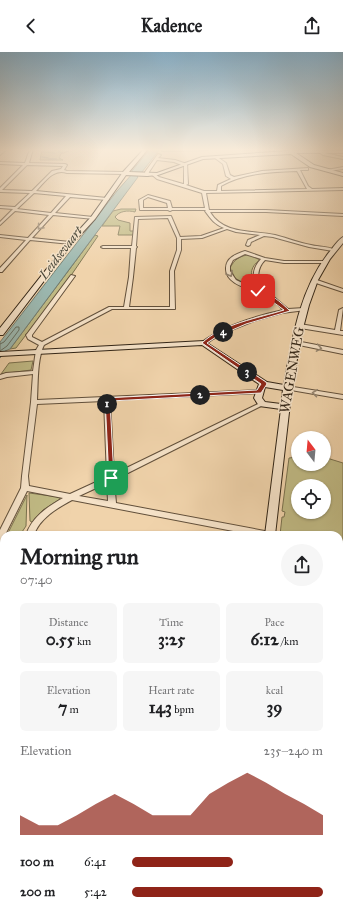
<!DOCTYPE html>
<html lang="en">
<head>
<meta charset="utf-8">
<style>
	body { margin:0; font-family:"IM FELL Great Primer",serif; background:#f6f6f6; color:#202124; height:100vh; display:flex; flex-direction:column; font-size:15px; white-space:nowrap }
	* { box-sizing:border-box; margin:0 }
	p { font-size:13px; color:#757577 }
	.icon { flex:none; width:22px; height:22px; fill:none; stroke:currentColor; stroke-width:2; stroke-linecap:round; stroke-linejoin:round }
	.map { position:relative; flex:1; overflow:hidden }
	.details { position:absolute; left:0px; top:479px; width:343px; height:384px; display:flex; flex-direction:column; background:#fff; border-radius:12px 12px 0 0; box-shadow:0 1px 3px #0004 }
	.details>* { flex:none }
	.needle { width:26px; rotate:344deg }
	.controls { position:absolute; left:291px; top:379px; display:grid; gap:8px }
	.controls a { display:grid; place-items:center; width:40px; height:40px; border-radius:50%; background:#fff; box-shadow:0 1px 3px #0004; font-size:20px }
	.pin { position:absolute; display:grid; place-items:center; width:34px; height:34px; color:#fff; margin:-17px; border-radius:8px; box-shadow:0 2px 6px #0006 }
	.km { position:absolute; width:20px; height:20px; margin:-10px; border-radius:50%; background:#222; color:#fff; font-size:11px; line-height:20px; text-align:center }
	.round { display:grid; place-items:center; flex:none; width:42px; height:42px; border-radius:21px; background:#f6f6f6 }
	.overview { display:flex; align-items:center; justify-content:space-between; height:68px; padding:0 20px }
	h1 { font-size:22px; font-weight:700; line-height:30px }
	.stats { display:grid; grid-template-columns:repeat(3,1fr); gap:6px; height:68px; padding:4px 20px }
	.stats div { display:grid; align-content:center; border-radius:6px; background:#f6f6f6; text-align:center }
	.stats b { font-size:17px; font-weight:700 }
	.stats small { font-size:11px; font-weight:400 }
	.stats p { font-size:11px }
	.chart { height:112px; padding:8px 20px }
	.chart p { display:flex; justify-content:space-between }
	.chart svg { width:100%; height:72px; margin-top:4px; fill:#8f2418; opacity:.7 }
	ul { padding:0 20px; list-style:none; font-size:13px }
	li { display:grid; grid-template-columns:64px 48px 1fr; align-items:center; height:30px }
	li i { height:10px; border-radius:5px; background:#8f2418 }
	header { display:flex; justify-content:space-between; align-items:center; height:52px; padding:0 20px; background:#fff; font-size:18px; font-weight:700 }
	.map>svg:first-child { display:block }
	.green { fill:#c0ba84; stroke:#79704d; fill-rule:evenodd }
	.water { fill:#9bb7af; stroke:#717d72 }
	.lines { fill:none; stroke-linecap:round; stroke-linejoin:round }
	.shore { stroke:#666e62; stroke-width:1 }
	.stream { stroke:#717d72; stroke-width:1.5 }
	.street-casing { stroke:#62503b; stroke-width:2 }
	.secondary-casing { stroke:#322516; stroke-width:2 }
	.street { fill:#f5e2c8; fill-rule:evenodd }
	.secondary { fill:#f5e2c8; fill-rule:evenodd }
	.oneway { stroke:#94846f }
	.route { fill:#8f2418; stroke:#fff }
	.labels { text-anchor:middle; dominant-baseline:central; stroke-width:3; stroke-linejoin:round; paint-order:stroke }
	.far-water-label { font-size:13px; font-style:italic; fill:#4c4a3c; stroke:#f5e2c8 }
	.street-label { font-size:14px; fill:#322516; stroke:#f5e2c8 }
</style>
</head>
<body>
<header><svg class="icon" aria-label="back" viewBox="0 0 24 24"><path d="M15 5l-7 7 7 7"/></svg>Kadence<svg class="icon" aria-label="share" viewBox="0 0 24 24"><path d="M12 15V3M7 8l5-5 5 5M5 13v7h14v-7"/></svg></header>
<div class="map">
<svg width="343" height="863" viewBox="0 0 343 863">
	<rect width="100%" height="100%" fill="#f0d3ab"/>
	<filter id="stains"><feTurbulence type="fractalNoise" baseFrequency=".005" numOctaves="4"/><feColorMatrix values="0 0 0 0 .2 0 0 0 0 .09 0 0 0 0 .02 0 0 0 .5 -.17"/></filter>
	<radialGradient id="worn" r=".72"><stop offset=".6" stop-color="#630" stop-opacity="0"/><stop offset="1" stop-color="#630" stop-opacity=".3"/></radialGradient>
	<g class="green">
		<polygon points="42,98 69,99 61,102 59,106 63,108 40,108"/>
		<path d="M121,157h15l-1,3c-7,-2 -16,-1 -20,5l3,3 12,3v8h6l-1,4h-17l2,-9h-18l11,-15z"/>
		<polygon points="95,183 98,184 72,222 16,296 10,297"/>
		<path d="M250,203l10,5c-11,7 -10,17 -5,27l-3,1 -17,-10 -5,-10c4,-8 10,-13 20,-13z"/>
		<polygon points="33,309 31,318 1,322 9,311"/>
		<path d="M326,402l4,5 13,4v452h-63v-4h59v-376h-59l2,-18h2l1,-5 -3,-1 7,-53 9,-1v7h26v-8zM298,434h26v26h-26z"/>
		<polygon points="29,441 59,445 60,447 43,458 32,470 30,469"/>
		<polygon points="27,443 26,474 20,483 7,483"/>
	</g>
	<polygon class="water" points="150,97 160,97 142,120 136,123 138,125 10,297 5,299 0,306 0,290 117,139 133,121 132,119"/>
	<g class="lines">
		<polyline class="shore" points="0,292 4,290 16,275 19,275 19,278 7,294 0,299"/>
		<g class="stream">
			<polyline points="60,99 58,100 63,101"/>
			<polyline points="43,100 55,101"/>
			<polyline points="42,105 48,106"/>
			<polyline points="49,107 56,107"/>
		</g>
		<defs>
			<g id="street">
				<polygon points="4,97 7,97 0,103 0,100"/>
				<path d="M30,97h3l-4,14 36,1 2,1 -3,5 3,1 58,1 2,1 -2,1 -58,-1c-14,-5 -22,9 -31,18l71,7 2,1 -2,1 -37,-3 -15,16 38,4 2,1 -1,1 -41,-4 -21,23 38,4 2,1 -1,1 -41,-4 -28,32h-2v-4l26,-28 -26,-3v-2l28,3 21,-23 -34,-4 -15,14v-3l13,-13 -13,-1v-2l15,1 15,-14 -30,-1v-4l23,-23 -23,-1v-2l25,1zM27,113l36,1 -2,3 -9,2 -20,20 -30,-1zM34,141l32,3 -15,17 -34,-4z"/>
				<polygon points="163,97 210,97 208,98 162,99"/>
				<polygon points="321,99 325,101 343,105 343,107 323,103 319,100"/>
				<path d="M158,102l3,1 -3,3 17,2 12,4 1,20 -2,1 18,6h13l1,-6 13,-6 -5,-3 -3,-12 -8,-6 1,-2 10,7 4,12 4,2 28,-6 46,-3v2h-8l8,16 4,3 31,-1v2l-137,3 3,17h57l77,4v2l-77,-4h-56c14,23 42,18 65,23 12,3 24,8 36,10 8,2 17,1 24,5l-2,1 -24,-4 -36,-10 -9,-1 -13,6 -1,3 -2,1 -2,-1 2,-5 12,-5 -24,-3 -9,-3 -25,9 -21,1v11l-7,21 1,38h-63l-68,36c-7,14 -6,39 -7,55l224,-10 1,1 -3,2 -149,7 4,74 146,-71 2,-1 3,2 -151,76 2,23 154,29 3,1 1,2h-20l-182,-35c-15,8 -33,19 -38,35h-8c6,-18 21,-28 37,-37l-36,-7 -22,44h-1l-1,5 -3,1v-11l21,-42 1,-12 9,-74 2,-28 -26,3 -7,2v-4l6,-2 27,-2 3,-21 3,-5 -11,-6 -2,-4 1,-1 44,-59 4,1 -43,59v2l10,5 67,-35h15l5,-30 2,-29h-28l-2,-1 2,-1h29l3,-29 36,-1 9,21 21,-1 23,-8c-10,-4 -13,-9 -19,-17l1,-1h-34l-2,1 -2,-1h-28l-1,-10 9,-5 22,6 2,7h33l-3,-15 -45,-14 -6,-5 3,-1 5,4 24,7h1v-18l-10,-4 -17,-2 -8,12 -1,4h-2l-1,-4zM297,119l10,18 -86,2v-5c23,-13 49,-14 76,-15zM148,145l19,6 1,5h-25v-8zM168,166l9,20v12l-7,21v36h-41l4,-30 3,-29 1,-1 -1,-1 2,-27zM104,349l3,76 -37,17 -41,-8 -1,-10 9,-72zM107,431l1,18 -29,-5z"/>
				<polygon points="343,115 343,117 329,119 327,118"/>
				<path d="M245,199l20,7 19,3h40l2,1 -2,1h-40l-19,-3c-9,9 -7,19 -5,30l15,8 13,11 16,-1 2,1v1l-24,3 -28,8 -30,12 -11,6 -7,5h-4v-2c23,-17 54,-26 81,-32 -5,-6 -12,-11 -19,-15 -12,-6 -39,-10 -38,-27 0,-10 10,-14 19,-17zM245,202l16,5c-9,9 -8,18 -6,30l-19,-9 -6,-9v-5l3,-6z"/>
				<polygon points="313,228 317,228 343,237 343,240 313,230"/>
				<polygon points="343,256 340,279 343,279 343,283 300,276 297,274 300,272 335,278 339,258"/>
				<polygon points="296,289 343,298 343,302 294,292 293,291"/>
				<polygon points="287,334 343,343 343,347 285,337 285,335"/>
				<polygon points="0,512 4,513 4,519 0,518"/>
				<polygon points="4,618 4,630 0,632 0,620"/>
				<polygon points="4,690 4,700 0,701 0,691"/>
				<polygon points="4,783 4,795 0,796 0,784"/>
			</g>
			<g id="secondary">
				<polygon points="144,97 148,97 129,120 157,121 202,105 288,99 290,98 343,99 343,101 296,101 314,113 343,121 343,124 310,115 291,102 203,107 158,123 147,124 126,123 95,167 72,192 3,283 0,283 0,276 68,190 91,165 123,120"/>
				<path d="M343,185v6l-13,16 -12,21 -9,25 -7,27 -10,54 -17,149h-10l16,-126 -22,-3 -5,-8 5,-14 -57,-39 -202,11v-4l204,-11 63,41 17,3c8,-46 16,-98 47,-135 3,-4 7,-10 12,-13zM265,335l18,3 -2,14 -16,-2 -3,-4z"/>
				<rect x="257" y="859" width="18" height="4"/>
			</g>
		</defs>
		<use href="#street" class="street-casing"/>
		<use href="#secondary" class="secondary-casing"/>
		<use href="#street" class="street"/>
		<use href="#secondary" class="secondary"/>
	</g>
	<defs><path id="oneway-chevron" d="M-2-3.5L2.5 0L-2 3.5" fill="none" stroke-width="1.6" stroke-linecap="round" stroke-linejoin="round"/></defs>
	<g class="oneway">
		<use href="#oneway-chevron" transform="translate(40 175) rotate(131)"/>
		<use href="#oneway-chevron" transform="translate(230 222) rotate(61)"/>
		<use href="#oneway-chevron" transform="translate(319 296) rotate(10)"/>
		<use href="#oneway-chevron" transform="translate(315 341) rotate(-172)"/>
	</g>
	<linearGradient id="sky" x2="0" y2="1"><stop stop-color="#89b5d1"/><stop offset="0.45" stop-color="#f8ebd9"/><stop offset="1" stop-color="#f8ebd9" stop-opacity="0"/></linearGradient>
	<rect width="343" height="217" fill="url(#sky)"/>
	<path class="route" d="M256,238c11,0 26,13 34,21l-44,13 -30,13 -9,6 59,39 1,2 -6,9 -151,8 4,77 -3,3 -2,-1 -4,-82 152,-8 4,-6 -59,-41c19,-19 57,-25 82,-33l-15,-11 -13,-7z"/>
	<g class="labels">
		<g class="far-water-label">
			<text transform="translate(61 201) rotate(-53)">Leidsevaart</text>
		</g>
		<g class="street-label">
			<text transform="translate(292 318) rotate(-80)">WAGENWEG</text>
		</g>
	</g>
	<rect width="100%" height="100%" filter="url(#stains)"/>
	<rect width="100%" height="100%" fill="url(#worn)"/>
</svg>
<div class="controls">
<a><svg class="needle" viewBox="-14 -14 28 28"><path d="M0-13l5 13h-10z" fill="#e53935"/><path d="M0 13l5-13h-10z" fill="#757577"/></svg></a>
<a><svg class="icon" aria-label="locate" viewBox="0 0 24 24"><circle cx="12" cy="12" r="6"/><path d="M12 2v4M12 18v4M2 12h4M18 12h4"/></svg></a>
</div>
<div class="pin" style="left:111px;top:426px;background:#1e9e55"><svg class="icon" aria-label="arrive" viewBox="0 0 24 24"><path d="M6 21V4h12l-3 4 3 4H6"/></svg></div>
<div class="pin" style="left:258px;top:239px;background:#d93025"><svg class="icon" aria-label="check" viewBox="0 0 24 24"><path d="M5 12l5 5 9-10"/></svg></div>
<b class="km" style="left:107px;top:352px">1</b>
<b class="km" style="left:200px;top:343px">2</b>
<b class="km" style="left:247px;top:320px">3</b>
<b class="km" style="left:223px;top:280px">4</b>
<section class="details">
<div class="overview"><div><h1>Morning run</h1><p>07:40</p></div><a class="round"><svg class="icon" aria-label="share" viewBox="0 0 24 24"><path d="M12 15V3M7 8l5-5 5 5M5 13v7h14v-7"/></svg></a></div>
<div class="stats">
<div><p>Distance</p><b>0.55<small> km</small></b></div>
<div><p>Time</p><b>3:25</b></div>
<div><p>Pace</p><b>6:12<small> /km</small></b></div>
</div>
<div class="stats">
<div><p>Elevation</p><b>7<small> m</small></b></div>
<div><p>Heart rate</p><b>143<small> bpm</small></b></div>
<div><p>kcal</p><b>39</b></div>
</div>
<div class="chart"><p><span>Elevation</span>235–240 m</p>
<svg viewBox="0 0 160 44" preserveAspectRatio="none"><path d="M0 44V32L10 38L20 38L30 32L40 25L50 19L60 25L70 32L80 32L90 32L100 19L110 12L120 6L130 12L140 19L150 25L160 32V44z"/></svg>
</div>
<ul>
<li><b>100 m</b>6:41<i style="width:53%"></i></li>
<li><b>200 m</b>5:42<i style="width:100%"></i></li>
</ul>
</section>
</div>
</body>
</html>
